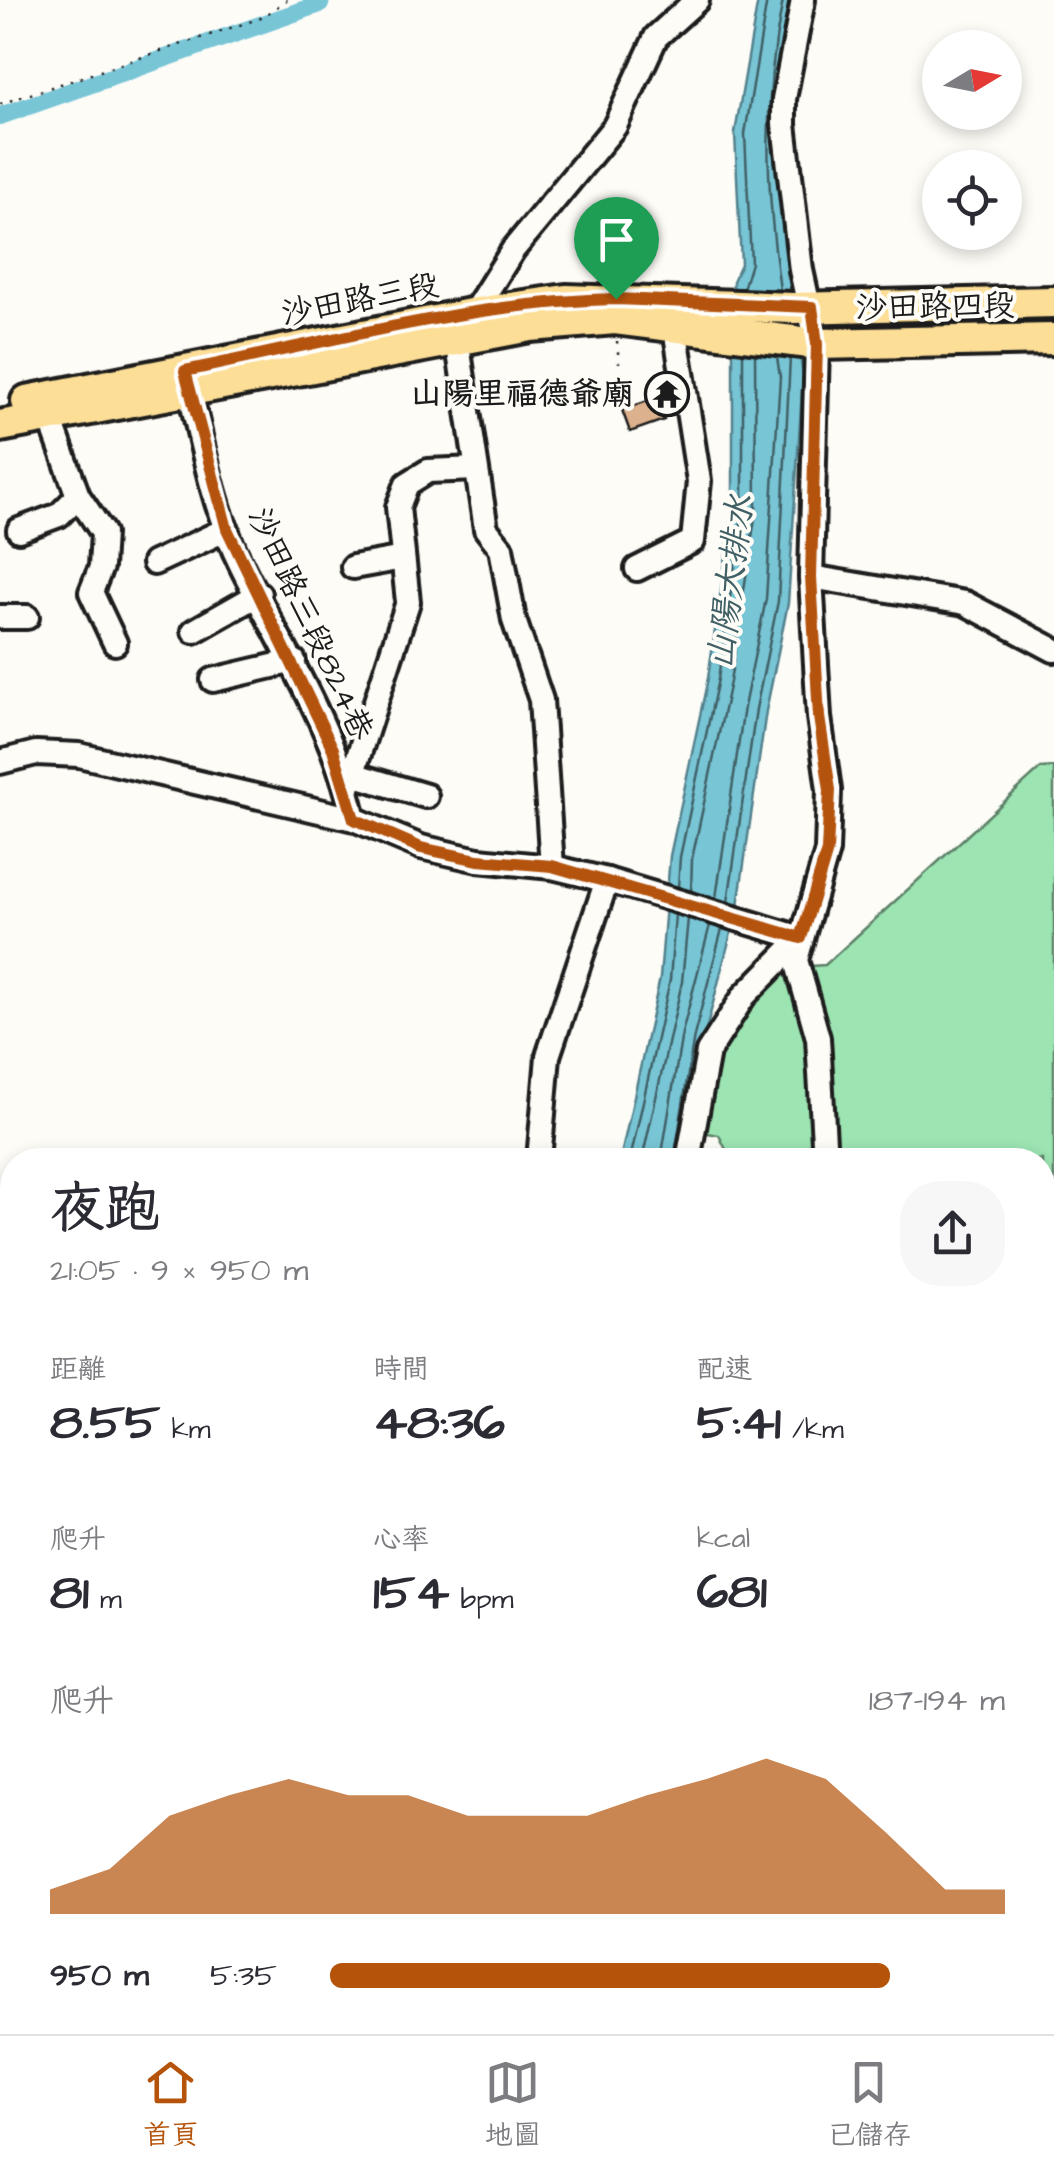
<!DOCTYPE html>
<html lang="zh-TW">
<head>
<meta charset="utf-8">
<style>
	body { margin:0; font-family:"Architects Daughter","LXGW WenKai TC",sans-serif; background:#f7f7f7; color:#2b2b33; height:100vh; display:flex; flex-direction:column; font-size:38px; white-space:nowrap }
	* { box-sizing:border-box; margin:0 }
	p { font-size:32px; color:#7c7c81 }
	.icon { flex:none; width:55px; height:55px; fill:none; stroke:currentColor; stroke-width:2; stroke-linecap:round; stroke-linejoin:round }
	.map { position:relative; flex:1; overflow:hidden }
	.panel { position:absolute; left:0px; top:1148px; width:1055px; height:888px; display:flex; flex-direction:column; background:#fff; border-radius:40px 40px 0 0; box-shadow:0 5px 15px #0003 }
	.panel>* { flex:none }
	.needle { width:65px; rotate:80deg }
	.controls { position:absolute; left:922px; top:30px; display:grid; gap:20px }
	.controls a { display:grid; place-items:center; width:100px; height:100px; border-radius:50%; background:#fff; box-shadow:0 5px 15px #0003; font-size:50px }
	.pin { position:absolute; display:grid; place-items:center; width:85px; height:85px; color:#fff; margin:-102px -42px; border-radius:50% 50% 50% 0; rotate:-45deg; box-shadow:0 0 10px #0007 }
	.pin .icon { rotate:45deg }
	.round { display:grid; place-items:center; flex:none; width:105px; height:105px; border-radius:40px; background:#f7f7f7 }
	.head { display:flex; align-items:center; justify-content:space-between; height:170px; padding:0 50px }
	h1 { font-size:55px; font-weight:800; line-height:75px }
	.stats { display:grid; grid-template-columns:repeat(3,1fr); gap:15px; height:170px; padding:10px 50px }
	.stats div { display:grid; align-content:center }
	.stats b { font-size:50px; font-weight:800 }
	.stats small { font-size:28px; font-weight:400 }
	.stats p { font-size:28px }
	.chart { height:280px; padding:20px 50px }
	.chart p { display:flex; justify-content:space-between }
	.chart svg { width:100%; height:180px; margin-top:10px; fill:#b45309; opacity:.7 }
	ul { padding:0 50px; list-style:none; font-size:32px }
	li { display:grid; grid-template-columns:160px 120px 1fr; align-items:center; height:75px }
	li i { height:25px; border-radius:12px; background:#b45309 }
	.menu { display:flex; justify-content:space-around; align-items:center; height:140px; border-top:2px solid #e1e1e2; background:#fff; font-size:28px; color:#7c7c81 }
	.menu a { display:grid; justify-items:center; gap:5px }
	.menu .current { color:#b45309 }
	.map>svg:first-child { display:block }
	.green { fill:#9ce4b2; stroke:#5c8067; stroke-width:2.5 }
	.water { fill:#78c5d6; stroke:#53818c; stroke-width:2.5 }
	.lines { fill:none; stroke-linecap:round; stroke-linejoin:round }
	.shore { stroke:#416066; stroke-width:2.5 }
	.canal { stroke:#78c5d6; stroke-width:18 }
	.building { fill:#dcb18d; stroke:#1c1c1c; stroke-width:2.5 }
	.minor-casing { stroke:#1c1c1c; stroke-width:30 }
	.major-casing { stroke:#1c1c1c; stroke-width:38 }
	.path { stroke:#1c1c1c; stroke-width:2.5; stroke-dasharray:2.5 8; stroke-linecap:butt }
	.minor { stroke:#fdfcf7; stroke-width:22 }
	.major { stroke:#fcde96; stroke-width:30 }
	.route-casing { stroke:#fff; stroke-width:20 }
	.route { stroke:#b45309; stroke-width:12 }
	.labels { text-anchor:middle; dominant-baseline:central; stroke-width:8; stroke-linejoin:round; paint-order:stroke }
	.street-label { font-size:32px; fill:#1c1c1c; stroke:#fdfcf7 }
	.poi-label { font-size:32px; font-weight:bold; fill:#1c1c1c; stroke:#fdfcf7; text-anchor:end }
	.water-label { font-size:35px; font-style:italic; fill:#416066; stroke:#fdfcf7 }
</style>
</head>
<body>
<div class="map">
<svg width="1054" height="2034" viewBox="0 0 1054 2034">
	<rect width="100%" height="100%" fill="#fdfcf7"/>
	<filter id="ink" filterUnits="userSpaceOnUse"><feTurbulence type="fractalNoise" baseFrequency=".01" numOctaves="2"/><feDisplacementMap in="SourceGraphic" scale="20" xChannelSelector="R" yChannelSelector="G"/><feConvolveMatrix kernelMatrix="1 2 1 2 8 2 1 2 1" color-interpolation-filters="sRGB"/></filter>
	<g filter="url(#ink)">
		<g class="green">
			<polygon points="1054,767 1054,2034 982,2034 985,2023 1042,2022 1042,1160 835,1160 825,1034 811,966 825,965 1041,768"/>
			<polygon points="787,968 807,1022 820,1160 731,1160 719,1135 702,1132 716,1053 738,1012"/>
			<path d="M12,1274v148c-12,-48 -12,-99 0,-148z"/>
			<polygon points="12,1687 12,1841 0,1845 0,1706"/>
			<polygon points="12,1927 12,2022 85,2023 89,2034 0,2034 0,1931"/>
			<polygon points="146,2023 299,2023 302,2034 150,2034"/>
		</g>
		<polygon class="water" points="758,0 793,0 775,122 787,266 803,376 788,603 766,711 738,906 704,1038 683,1160 620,1160 660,978 670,856 708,678 733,507 733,281 741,264 735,133"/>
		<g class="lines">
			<g class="shore">
				<polyline points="743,289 751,263 745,134 767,0"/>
				<path d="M780,290c-14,-103 -18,-188 3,-290"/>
				<polyline points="678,887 680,857 718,679 743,509 743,352"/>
				<polyline points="691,891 692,859 730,682 756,511 755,354"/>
				<polyline points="716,898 744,707 766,599 780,377 777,357"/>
				<polyline points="728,902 756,709 778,601 790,358"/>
				<polyline points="630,1160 670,980 675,915"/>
				<polyline points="642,1160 682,982 688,918"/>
				<polyline points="661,1160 682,1033 710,925"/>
				<polyline points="674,1160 694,1036 722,929"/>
			</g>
			<polyline class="canal" points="0,116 320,4 321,0"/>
		</g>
		<polygon class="building" points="656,398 664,420 630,432 622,410"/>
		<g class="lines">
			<defs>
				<g id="minor">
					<polyline points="803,0 784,99 784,124 801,270 817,344 811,577 819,717 829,790 827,851 796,960 818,1038 825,1160"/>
					<path d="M186,375c15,62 27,135 56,192 41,83 92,160 112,252"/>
					<polyline points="50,418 78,496 103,533 101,567 91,592 115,643"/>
					<polyline points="19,530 59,515 78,496"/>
					<polyline points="154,563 227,529"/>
					<polyline points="353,567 403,558"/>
					<polyline points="637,569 693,541 699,481 673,315"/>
					<polyline points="811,577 965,603 1054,650"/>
					<polyline points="0,617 27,617"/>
					<polyline points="194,631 259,594"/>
					<polyline points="213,680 294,661"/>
					<polyline points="0,762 36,753 79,755 354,819 421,847 478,860 552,867 607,880 801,938"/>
					<polyline points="352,774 426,796"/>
					<polyline points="348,788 408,602 398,507 407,484 428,471 476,469"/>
					<polyline points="552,867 541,700 514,620 501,548 486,529 457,339 513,250 615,126 656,37 697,0"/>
					<polyline points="539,1160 548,1056 607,880"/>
					<polyline points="688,1160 708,1052 744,996 801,938"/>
					<polyline points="0,1779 12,1786"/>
					<polyline points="0,1916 12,1912"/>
					<polyline points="109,2022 113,2034"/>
					<polyline points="397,2022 399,2034"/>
					<polyline points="704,2022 706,2034"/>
				</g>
				<g id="major">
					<polyline points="27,401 476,313 566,300 793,308 1054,302"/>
					<polyline points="0,426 530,326 615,319 817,344 1054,339"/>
				</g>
			</defs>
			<use href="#minor" class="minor-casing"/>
			<use href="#major" class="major-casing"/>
			<g class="path">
				<polyline points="0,104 261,18 287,0"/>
				<polyline points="617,341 619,363"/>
				<polyline points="1042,1801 1054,1803"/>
			</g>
			<use href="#minor" class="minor"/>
			<use href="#major" class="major"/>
		</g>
	</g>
	<g class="lines" filter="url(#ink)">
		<defs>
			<path id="route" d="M616,299l196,8 5,37 -6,233 8,140 11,73 -3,61 -26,87 -249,-72 -74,-6 -57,-12 -67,-29 -21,-70 -106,-220 -42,-158c141,-29 287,-69 431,-72z"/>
		</defs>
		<use href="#route" class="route-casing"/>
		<use href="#route" class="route"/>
	</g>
	<defs>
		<symbol id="temple-ring" viewBox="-11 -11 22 22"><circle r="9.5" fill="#fdfcf7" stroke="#1c1c1c" stroke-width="1.5"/><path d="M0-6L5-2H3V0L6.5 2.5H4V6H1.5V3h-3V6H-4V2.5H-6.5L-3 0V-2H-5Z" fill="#1c1c1c"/></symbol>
	</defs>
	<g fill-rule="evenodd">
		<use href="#temple-ring" x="642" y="369" width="50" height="50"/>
	</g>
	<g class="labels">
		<g class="street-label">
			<text transform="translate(360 300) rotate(-11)">沙田路三段</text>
			<text transform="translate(935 307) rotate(-1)">沙田路四段</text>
			<text transform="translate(310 624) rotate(65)">沙田路三段824巷</text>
		</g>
		<g class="poi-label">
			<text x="634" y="394">山陽里福德爺廟</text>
		</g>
		<g class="water-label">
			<text transform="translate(731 582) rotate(-83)">山陽大排水</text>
		</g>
	</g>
</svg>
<div class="controls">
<a><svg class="needle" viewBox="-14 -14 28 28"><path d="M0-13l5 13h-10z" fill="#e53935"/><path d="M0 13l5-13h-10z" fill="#7c7c81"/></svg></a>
<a><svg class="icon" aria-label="locate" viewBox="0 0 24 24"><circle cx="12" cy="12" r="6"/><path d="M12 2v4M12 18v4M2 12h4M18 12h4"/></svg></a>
</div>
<div class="pin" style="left:616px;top:299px;background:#1e9e55"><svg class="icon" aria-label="arrive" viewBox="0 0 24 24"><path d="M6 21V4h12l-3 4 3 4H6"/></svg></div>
<section class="panel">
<div class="head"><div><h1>夜跑</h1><p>21:05 · 9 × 950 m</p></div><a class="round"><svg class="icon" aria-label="share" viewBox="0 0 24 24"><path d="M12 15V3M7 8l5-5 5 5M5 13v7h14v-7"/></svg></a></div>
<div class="stats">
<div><p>距離</p><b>8.55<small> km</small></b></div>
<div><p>時間</p><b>48:36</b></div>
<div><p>配速</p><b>5:41<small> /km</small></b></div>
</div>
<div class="stats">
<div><p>爬升</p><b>81<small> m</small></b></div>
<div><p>心率</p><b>154<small> bpm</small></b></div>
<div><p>kcal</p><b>681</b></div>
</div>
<div class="chart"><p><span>爬升</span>187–194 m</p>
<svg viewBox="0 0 160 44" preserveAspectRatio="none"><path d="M0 44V38L10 33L20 20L30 15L40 11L50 15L60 15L70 20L80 20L90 20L100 15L110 11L120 6L130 11L140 24L150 38L160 38V44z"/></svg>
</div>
<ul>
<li><b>950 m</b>5:35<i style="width:83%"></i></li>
</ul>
</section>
</div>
<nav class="menu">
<a class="current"><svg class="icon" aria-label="home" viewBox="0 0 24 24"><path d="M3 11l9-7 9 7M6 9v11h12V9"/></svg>首頁</a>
<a><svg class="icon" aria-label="map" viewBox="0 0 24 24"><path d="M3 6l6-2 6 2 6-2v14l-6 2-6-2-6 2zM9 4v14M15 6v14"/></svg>地圖</a>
<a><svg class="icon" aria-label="saved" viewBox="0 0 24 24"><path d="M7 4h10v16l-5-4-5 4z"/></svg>已儲存</a>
</nav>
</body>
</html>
